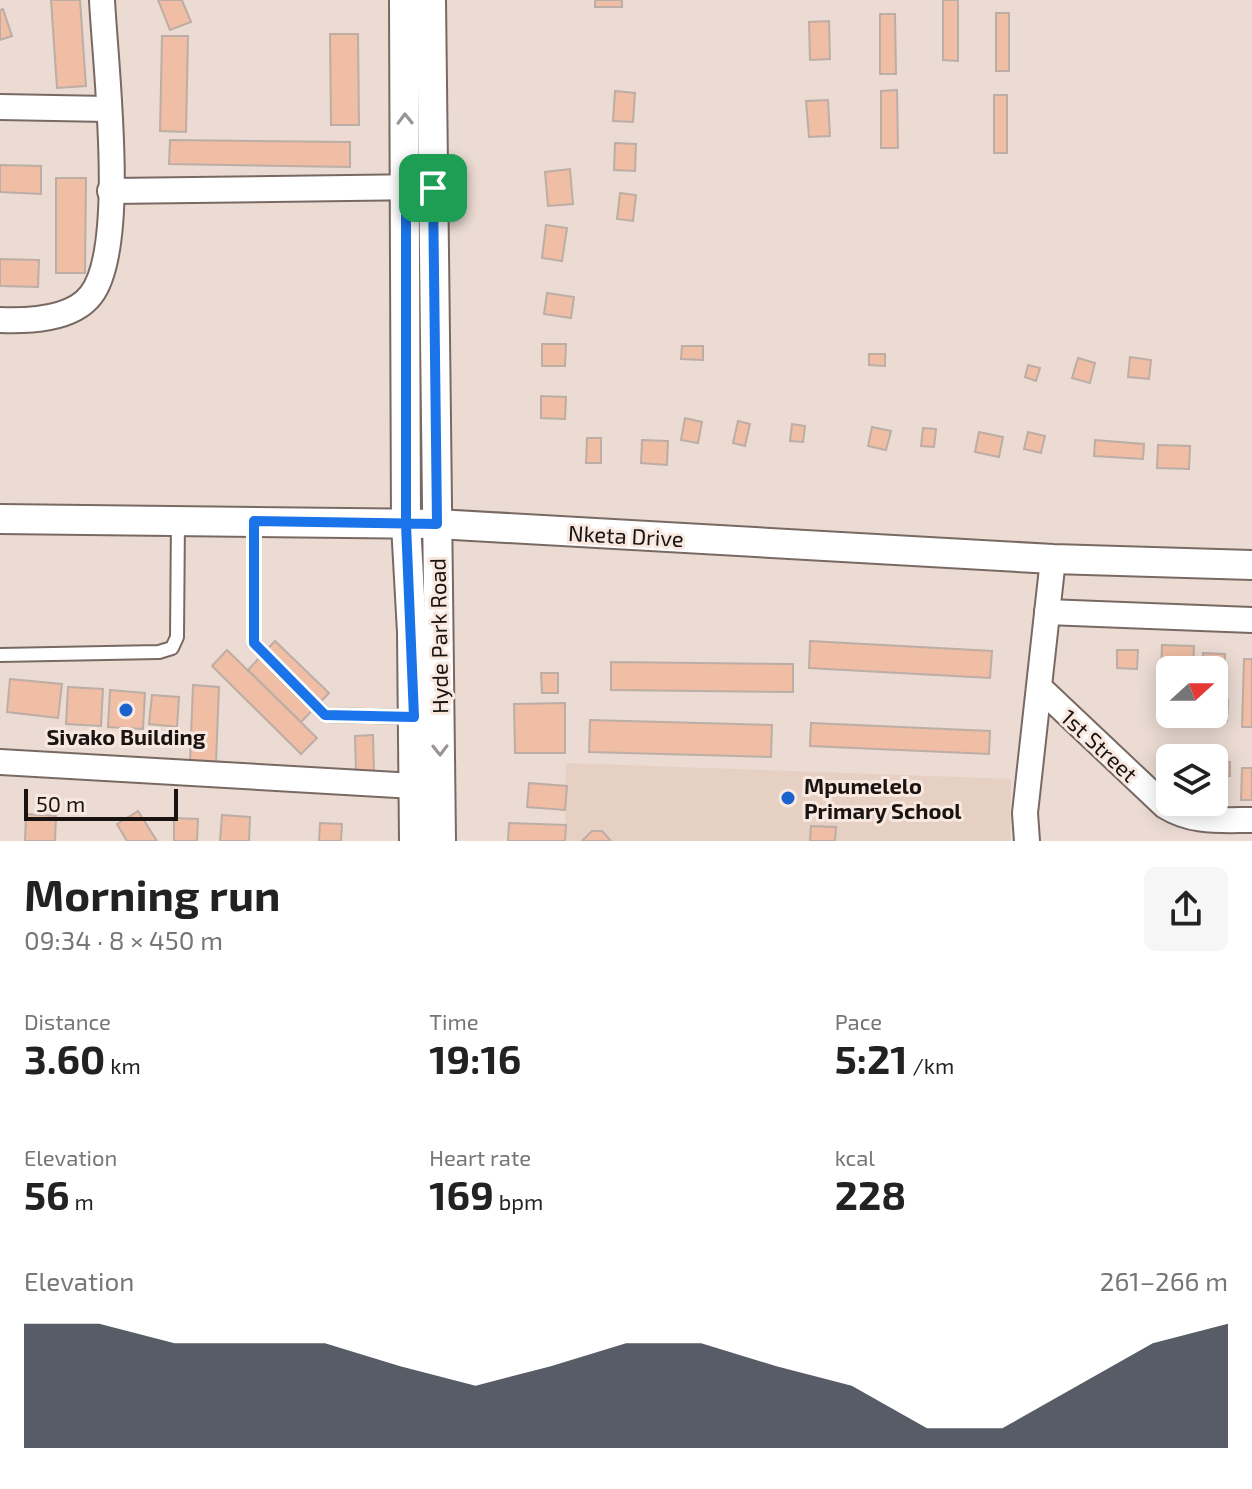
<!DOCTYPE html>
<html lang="en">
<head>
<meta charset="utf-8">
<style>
	body { margin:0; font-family:"Exo 2",sans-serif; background:#f6f6f6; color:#222; height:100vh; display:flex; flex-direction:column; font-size:30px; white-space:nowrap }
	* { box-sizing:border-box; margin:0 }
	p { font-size:26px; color:#767676 }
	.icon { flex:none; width:44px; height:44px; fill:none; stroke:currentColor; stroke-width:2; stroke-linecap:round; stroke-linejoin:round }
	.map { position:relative; height:841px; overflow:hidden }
	.drawer { display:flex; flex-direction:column; background:#fff; flex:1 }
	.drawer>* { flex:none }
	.needle { width:52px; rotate:69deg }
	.tools { position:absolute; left:1156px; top:656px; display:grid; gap:16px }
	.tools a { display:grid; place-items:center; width:72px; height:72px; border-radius:12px; background:#fff; box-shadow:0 4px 20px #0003; font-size:40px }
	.scale { position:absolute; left:24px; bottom:20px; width:154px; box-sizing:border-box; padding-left:8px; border:4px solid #191411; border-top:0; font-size:22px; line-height:28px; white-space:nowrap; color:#191411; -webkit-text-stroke:6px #f8e8e0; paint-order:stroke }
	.pin { position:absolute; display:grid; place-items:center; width:68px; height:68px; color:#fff; margin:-34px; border-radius:16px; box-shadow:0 4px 12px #0006 }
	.round { display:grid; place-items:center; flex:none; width:84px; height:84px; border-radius:12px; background:#f6f6f6 }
	.overview { display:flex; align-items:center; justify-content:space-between; height:136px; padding:0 24px }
	h1 { font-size:44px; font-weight:700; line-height:60px }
	.stats { display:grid; grid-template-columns:repeat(3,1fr); gap:12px; height:136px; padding:8px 24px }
	.stats div { display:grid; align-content:center }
	.stats b { font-size:40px; font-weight:700 }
	.stats small { font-size:22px; font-weight:400 }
	.stats p { font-size:22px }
	.chart { height:224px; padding:16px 24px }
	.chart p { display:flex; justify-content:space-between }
	.chart svg { width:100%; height:144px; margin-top:8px; fill:#111827; opacity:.7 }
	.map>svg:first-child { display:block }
	.built { fill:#e6cfc3 }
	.building { fill:#efbea4; stroke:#bcada6; stroke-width:2 }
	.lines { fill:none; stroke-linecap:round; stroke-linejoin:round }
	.service-casing { stroke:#786a63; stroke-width:16 }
	.minor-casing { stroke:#786a63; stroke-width:28 }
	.tertiary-casing { stroke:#786a63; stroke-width:32 }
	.service { stroke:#fff; stroke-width:12 }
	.minor { stroke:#fff; stroke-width:24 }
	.tertiary { stroke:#fff; stroke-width:28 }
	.oneway { stroke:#989594 }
	.route-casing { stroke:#fff; stroke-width:16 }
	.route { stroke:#1a73e8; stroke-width:10 }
	.poi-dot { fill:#1a62cd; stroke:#f8e8e0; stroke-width:3 }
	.labels { text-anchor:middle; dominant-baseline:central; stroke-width:6; stroke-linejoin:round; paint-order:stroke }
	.street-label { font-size:22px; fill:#191411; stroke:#f8e8e0 }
	.poi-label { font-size:22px; font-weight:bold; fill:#191411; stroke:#f8e8e0 }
</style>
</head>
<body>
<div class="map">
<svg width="1252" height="841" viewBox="0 0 1252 841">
	<rect width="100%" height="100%" fill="#ebdbd3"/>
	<polygon class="built" points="566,763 1011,779 1010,841 565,841"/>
	<g class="building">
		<polygon points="51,0 80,0 86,86 57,88"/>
		<polygon points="158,0 182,0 191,22 170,30"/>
		<rect x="595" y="0" width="27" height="7"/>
		<polygon points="943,0 958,0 958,61 943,60"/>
		<polygon points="3,9 12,36 0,40 0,10"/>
		<rect x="996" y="13" width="13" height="58"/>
		<polygon points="880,14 895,14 896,74 880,74"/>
		<polygon points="829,21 830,59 810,60 809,22"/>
		<polygon points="330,34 358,34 359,125 331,125"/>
		<polygon points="162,36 188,36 186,132 160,131"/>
		<polygon points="897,90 898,148 881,148 881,91"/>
		<polygon points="615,91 635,93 633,122 613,121"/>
		<rect x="994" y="95" width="13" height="58"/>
		<polygon points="828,100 830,136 809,137 806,101"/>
		<polygon points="170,140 350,142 350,167 169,164"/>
		<polygon points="615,143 636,144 635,171 614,170"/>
		<polygon points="0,165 41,166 41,194 0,192"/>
		<polygon points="570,169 573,204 548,206 545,172"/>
		<polygon points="56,178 86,178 85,273 56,273"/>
		<polygon points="620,193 636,195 633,221 617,219"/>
		<polygon points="546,225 567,228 562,261 542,258"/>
		<polygon points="0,259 39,260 38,287 0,286"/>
		<polygon points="547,293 574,297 571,318 544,314"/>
		<polygon points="542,344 566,344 565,366 542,366"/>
		<polygon points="682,346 703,346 703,360 681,359"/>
		<polygon points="869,354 885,354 885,366 869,365"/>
		<polygon points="1130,357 1151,360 1149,379 1128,377"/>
		<polygon points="1078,358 1095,363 1090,383 1072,378"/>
		<polygon points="1028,365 1040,368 1036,381 1025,377"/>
		<polygon points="541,396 566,397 565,419 541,418"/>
		<polygon points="685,418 702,422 698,443 681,440"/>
		<polygon points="738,421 750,424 745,446 733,443"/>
		<polygon points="792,424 805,426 803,442 790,441"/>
		<polygon points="872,427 891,431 886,450 868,446"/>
		<polygon points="923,428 936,429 934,447 921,446"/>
		<polygon points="979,432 1003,437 999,457 975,452"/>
		<polygon points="1028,432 1045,436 1041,453 1024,449"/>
		<polygon points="587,438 601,438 601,463 586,463"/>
		<polygon points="642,440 668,441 667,465 641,463"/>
		<polygon points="1095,440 1144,444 1143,459 1094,456"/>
		<polygon points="1158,445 1190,446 1189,469 1157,468"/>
		<polygon points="275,641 329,693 301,722 248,670"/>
		<polygon points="810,641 992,651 990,678 809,668"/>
		<polygon points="1162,645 1194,646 1193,670 1161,674"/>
		<polygon points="227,650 317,738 301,754 212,666"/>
		<polygon points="1117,650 1138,650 1137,669 1117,668"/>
		<polygon points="1203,653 1225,654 1224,685 1214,685 1214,670 1203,670"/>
		<polygon points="1244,659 1252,659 1252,727 1242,727"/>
		<polygon points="611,662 793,664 793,692 611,690"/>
		<polygon points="541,673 558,673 558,693 542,693"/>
		<polygon points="10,679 62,684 58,718 7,712"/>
		<polygon points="193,685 219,687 216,763 190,762"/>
		<polygon points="68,687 103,689 101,726 66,724"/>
		<polygon points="110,690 145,693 143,729 108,727"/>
		<polygon points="152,695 179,697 177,727 149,724"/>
		<polygon points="1214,699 1228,700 1227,721 1204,721 1204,714 1214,714"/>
		<polygon points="565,703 565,753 515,753 514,704"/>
		<polygon points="590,720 772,725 771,757 589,752"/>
		<polygon points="811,723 990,731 989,754 810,746"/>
		<polygon points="373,735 374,771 356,771 355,736"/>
		<polygon points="1214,761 1230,762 1230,776 1214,776"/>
		<polygon points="1242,768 1252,768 1252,800 1241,800"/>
		<polygon points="529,783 567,786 565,810 527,807"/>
		<polygon points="138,811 157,841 127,841 117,824"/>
		<polygon points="26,814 56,816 55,841 25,841"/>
		<polygon points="222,815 250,817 249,841 220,841"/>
		<polygon points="174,818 198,819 197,841 174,841"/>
		<polygon points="320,823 342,824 341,841 319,841"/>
		<polygon points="509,823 566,825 565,841 508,841"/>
		<polygon points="811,826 836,827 835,841 810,841"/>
		<polygon points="592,831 602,831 611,841 582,841"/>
	</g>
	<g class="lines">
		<defs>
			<g id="service">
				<polyline points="254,521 254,643 325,715 414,717"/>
				<polyline points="0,655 159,652 172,648 177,637 178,519"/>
			</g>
			<g id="minor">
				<polyline points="0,107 108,109"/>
				<polyline points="110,191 424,187"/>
				<path d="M0,320c28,1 72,0 91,-25 37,-47 14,-232 11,-295"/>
				<polyline points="1047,612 1252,620"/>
				<path d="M1040,688l125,118c27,17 55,14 87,14"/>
				<polyline points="0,762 414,786"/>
				<polyline points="1027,841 1025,813 1053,559"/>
			</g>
			<g id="tertiary">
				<polyline points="404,0 406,524 412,632 414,841"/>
				<polyline points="431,0 441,841"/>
				<polyline points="0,519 437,524 1053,559 1252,565"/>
			</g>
		</defs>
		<use href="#service" class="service-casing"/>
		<use href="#minor" class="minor-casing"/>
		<use href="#tertiary" class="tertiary-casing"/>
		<use href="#service" class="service"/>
		<use href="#minor" class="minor"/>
		<use href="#tertiary" class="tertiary"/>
	</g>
	<defs><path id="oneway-chevron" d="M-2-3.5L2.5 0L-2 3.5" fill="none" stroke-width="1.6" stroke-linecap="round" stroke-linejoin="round" transform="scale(2)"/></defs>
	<g class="oneway">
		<use href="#oneway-chevron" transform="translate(405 119) rotate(-91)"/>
		<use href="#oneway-chevron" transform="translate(440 750) rotate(89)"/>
	</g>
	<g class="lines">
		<defs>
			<polyline id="route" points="433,188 406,187 406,524 414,717 325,715 254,643 254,521 437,524 433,188"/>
		</defs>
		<use href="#route" class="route-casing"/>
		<use href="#route" class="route"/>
	</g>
	<g class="poi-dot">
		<circle cx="126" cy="710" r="8"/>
		<circle cx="788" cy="798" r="8"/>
	</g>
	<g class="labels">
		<g class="street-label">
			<text transform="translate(626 535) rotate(3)">Nketa Drive</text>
			<text transform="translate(438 636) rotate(-91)">Hyde Park Road</text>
			<text transform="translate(1100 745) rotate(43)">1st Street</text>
		</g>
		<g class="poi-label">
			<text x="126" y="736">Sivako Building</text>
			<text x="804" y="785" text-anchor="start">Mpumelelo<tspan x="804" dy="25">Primary School</tspan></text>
		</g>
	</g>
</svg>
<div class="tools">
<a><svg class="needle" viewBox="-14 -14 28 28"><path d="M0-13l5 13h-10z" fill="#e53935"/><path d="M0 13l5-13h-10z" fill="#767676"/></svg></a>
<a><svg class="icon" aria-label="layers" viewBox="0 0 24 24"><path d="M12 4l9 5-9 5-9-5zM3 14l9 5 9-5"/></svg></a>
</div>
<div class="scale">50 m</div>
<div class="pin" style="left:433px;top:188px;background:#1e9e55"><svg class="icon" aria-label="arrive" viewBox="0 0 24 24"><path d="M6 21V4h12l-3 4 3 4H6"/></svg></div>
</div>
<section class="drawer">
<div class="overview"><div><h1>Morning run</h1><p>09:34 · 8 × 450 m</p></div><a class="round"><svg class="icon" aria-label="share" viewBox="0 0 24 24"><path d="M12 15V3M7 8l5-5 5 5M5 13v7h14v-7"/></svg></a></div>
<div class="stats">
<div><p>Distance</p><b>3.60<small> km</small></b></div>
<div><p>Time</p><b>19:16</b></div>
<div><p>Pace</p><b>5:21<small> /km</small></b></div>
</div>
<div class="stats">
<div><p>Elevation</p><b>56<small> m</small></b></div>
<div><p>Heart rate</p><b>169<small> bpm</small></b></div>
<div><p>kcal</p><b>228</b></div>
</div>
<div class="chart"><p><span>Elevation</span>261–266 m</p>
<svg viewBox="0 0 160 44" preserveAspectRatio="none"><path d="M0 44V6L10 6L20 12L30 12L40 12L50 19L60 25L70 19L80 12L90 12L100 19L110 25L120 38L130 38L140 25L150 12L160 6V44z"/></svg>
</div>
</section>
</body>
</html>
